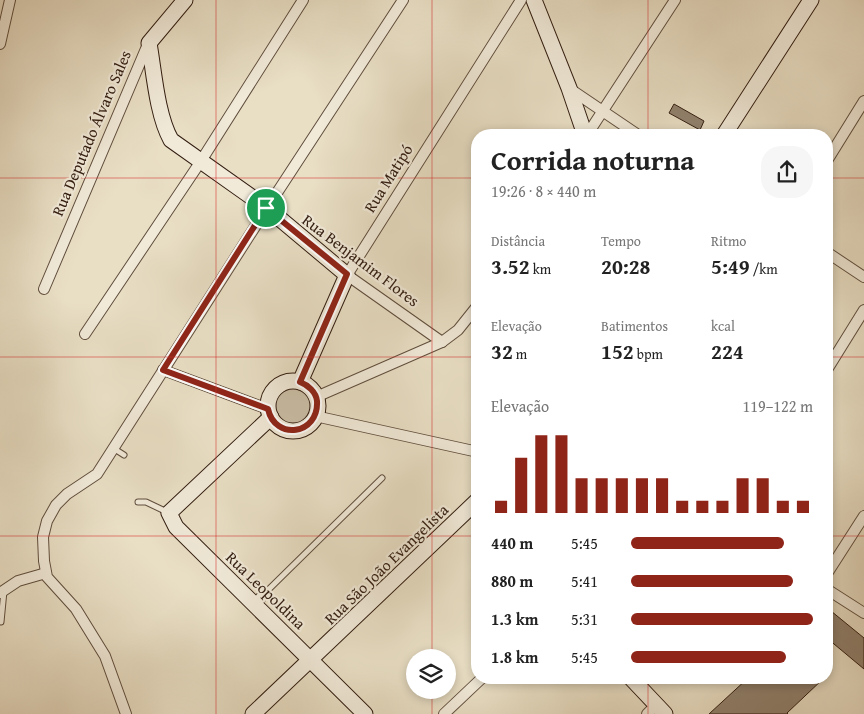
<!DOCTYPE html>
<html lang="pt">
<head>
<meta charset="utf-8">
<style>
	body { margin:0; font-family:"Gentium Book Plus",serif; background:#f6f6f6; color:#222; height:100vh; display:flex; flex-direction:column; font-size:19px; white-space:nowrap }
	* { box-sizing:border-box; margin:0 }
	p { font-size:16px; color:#767676 }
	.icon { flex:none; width:28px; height:28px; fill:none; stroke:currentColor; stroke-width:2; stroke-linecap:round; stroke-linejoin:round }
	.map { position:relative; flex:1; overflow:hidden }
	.panel { position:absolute; left:471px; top:129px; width:362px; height:555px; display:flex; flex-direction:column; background:#fff; border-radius:20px; box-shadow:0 2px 8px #0003 }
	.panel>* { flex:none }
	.fabs { position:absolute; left:406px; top:649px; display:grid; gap:10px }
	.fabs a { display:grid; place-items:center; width:50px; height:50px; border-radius:50%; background:#fff; box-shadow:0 2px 8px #0003; font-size:25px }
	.pin { position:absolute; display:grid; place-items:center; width:42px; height:42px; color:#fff; margin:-21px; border:2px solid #fff; border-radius:50%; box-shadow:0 1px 5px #0007 }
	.round { display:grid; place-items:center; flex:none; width:52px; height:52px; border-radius:20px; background:#f6f6f6 }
	.overview { display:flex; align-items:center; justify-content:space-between; height:85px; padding:0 20px }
	h1 { font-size:28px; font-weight:700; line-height:38px }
	.stats { display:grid; grid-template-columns:repeat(3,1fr); gap:8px; height:85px; padding:5px 20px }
	.stats div { display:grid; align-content:center }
	.stats b { font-size:21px; font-weight:700 }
	.stats small { font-size:14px; font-weight:400 }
	.stats p { font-size:14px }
	.chart { height:140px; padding:10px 20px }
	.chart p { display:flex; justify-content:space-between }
	.chart svg { width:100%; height:90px; margin-top:5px; stroke:#8f2418; stroke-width:6 }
	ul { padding:0 20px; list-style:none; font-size:16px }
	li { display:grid; grid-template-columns:80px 60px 1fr; align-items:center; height:38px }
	li i { height:12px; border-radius:6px; background:#8f2418 }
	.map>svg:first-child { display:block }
	.green { fill:#cabea6; stroke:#7e6e5c }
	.building { fill:#91826f; stroke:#321d11 }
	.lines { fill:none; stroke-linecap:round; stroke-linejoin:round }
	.lane-casing { stroke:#604e3e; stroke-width:7 }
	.street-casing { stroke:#604e3e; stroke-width:12 }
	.secondary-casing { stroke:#321d11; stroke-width:17 }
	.lane { stroke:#f1ead9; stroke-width:5 }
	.street { stroke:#f1ead9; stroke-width:10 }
	.secondary { stroke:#f1ead9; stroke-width:15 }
	.route-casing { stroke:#fff; stroke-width:10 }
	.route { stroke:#8f2418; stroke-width:6 }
	.grid { fill:none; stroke:#d62828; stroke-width:1; stroke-opacity:0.55 }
	.labels { text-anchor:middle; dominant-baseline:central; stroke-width:4.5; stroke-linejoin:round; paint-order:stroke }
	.street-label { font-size:16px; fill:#321d11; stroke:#f1ead9 }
</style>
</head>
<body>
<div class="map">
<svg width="864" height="714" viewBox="0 0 864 714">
	<rect width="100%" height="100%" fill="#e9dfc5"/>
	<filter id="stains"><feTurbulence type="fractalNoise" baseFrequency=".004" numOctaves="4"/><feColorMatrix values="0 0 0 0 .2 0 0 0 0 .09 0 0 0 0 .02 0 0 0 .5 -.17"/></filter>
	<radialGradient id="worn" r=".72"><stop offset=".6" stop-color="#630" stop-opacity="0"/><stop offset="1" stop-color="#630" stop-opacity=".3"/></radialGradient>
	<circle class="green" cx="293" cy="406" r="22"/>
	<g class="building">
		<polygon points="674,104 704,121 700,130 669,113"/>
		<polygon points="831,611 864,638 864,669 828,639 828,615"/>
		<polygon points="748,678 824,678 787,713 788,714 709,714"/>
	</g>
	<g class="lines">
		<defs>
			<g id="lane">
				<polyline points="113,448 124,455"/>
				<polyline points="138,502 146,502 167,512"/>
				<polyline points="264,594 382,478"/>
				<polyline points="1,622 4,591"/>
			</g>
			<g id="street">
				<polyline points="0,44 10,0"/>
				<polyline points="570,89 638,135"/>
				<polyline points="587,135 675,0"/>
				<polyline points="828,159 864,101"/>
				<polyline points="828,253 864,277"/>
				<polyline points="44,289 148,44"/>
				<polyline points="85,334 201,161 303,0"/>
				<polyline points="442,342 347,275 521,0"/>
				<polyline points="828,368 864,310"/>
				<polyline points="163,370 268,409"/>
				<polyline points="316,397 442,342 458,330 478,305"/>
				<polyline points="315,416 478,452"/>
				<polyline points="828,572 864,516"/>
				<polyline points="828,590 864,613"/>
				<polyline points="0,593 18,581 46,573"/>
				<polyline points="255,604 264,594"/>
				<polyline points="126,714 105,656 76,609 47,577 44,561 43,537 47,521 56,505 67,494 97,474 267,208 403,0"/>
				<polyline points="444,714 482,678"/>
				<polyline points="647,714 656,705"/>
			</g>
			<g id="secondary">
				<path d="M185,0l-36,43c5,29 8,72 22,97l96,68 80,67 -47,107"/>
				<polyline points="534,0 569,88 585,135"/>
				<polyline points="724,135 811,0"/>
				<circle cx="293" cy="406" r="25"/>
				<polyline points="271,417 169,513 176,527 365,714"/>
				<polyline points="631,678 665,714"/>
				<polyline points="253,714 478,500"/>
			</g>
		</defs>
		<use href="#lane" class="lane-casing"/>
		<use href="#street" class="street-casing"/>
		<use href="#secondary" class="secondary-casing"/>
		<use href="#lane" class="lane"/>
		<use href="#street" class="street"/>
		<use href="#secondary" class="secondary"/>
	</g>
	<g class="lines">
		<defs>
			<path id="route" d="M266,208l81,66 -47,108c8,3 16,10 17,19 2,34 -42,40 -49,8l-105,-39z"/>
		</defs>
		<use href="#route" class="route-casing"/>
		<use href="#route" class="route"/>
	</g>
	<path class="grid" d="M216,0v714M432,0v658M648,0v135M0,178h478M828,178h36M0,357h478M828,357h36M0,536h478M828,536h36M648,678v36M432,690v24"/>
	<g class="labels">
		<g class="street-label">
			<text transform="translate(91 133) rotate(-67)">Rua Deputado Álvaro Sales</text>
			<text transform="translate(388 178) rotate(-58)">Rua Matipó</text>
			<text transform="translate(361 260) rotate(37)">Rua Benjamim Flores</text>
			<text transform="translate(386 564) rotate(-44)">Rua São João Evangelista</text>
			<text transform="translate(266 590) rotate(44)">Rua Leopoldina</text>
		</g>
	</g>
	<rect width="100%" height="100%" filter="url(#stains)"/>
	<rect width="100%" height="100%" fill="url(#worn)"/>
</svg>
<div class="fabs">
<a><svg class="icon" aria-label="layers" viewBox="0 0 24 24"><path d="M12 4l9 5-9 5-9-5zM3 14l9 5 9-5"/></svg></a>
</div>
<div class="pin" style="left:266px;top:208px;background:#1e9e55"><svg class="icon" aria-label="arrive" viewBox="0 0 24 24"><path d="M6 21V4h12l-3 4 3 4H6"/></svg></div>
<section class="panel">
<div class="overview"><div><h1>Corrida noturna</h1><p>19:26 · 8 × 440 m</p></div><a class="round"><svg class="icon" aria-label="share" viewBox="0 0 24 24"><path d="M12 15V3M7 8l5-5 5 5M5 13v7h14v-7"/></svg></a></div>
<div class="stats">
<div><p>Distância</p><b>3.52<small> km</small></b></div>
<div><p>Tempo</p><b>20:28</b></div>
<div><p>Ritmo</p><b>5:49<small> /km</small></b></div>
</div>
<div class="stats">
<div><p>Elevação</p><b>32<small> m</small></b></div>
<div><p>Batimentos</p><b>152<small> bpm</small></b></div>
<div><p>kcal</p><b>224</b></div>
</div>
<div class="chart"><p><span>Elevação</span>119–122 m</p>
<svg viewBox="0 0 160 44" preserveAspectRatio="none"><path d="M5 44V38M15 44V17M25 44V6M35 44V6M45 44V27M55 44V27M65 44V27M75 44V27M85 44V27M95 44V38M105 44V38M115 44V38M125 44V27M135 44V27M145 44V38M155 44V38"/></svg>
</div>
<ul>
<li><b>440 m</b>5:45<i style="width:84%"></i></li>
<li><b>880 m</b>5:41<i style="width:89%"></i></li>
<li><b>1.3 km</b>5:31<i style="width:100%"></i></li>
<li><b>1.8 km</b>5:45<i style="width:85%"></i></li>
</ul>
</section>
</div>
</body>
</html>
